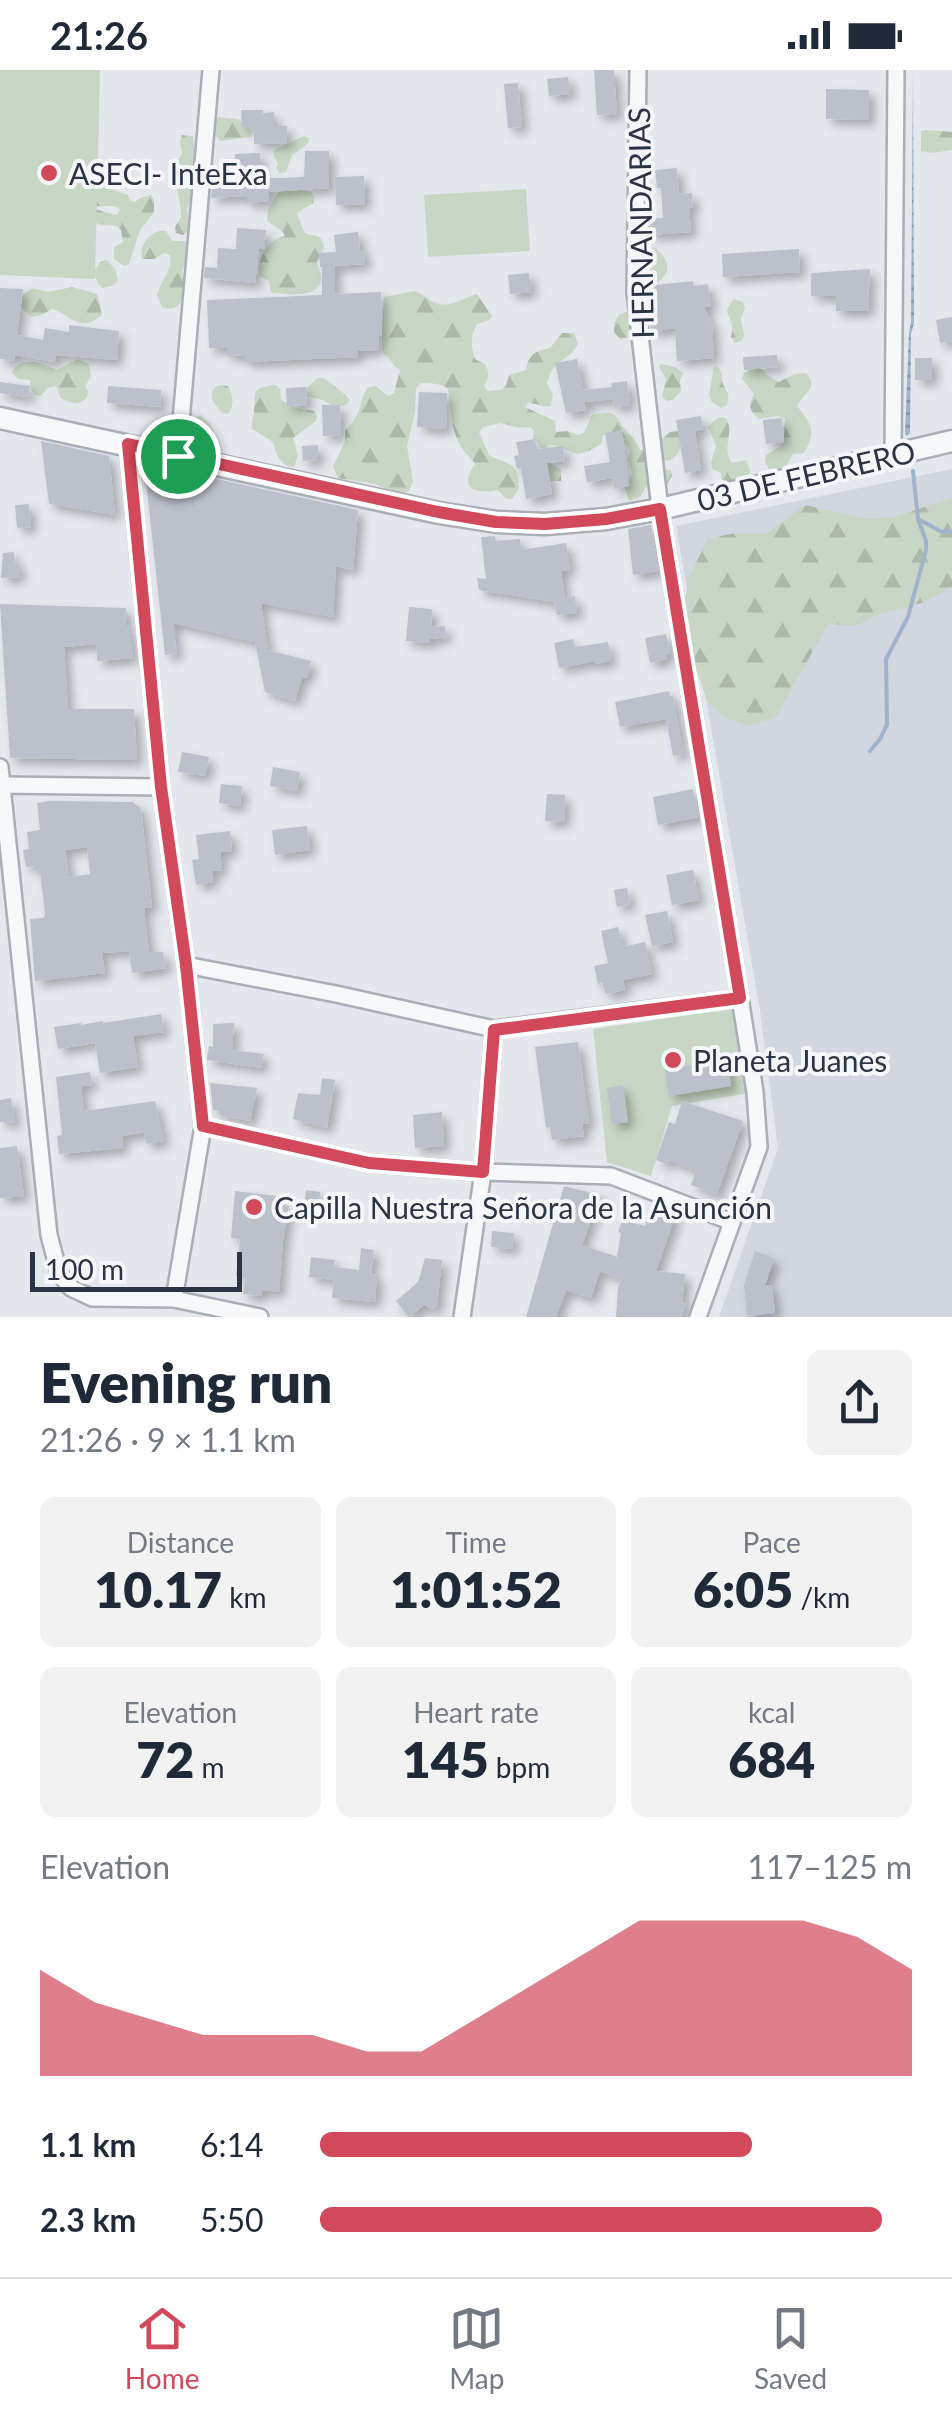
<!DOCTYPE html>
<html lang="en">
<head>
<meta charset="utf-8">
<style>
	body { margin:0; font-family:Lato,sans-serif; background:#f2f2f3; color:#1f2937; height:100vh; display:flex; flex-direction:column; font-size:38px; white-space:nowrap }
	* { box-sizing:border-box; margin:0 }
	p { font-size:32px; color:#747a83 }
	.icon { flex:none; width:55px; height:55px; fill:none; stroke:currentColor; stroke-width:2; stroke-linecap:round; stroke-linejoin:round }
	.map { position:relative; height:1247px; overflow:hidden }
	.details { display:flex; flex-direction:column; background:#fff; flex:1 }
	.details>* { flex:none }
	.scale { position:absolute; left:30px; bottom:25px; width:212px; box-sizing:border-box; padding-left:10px; border:5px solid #2b3445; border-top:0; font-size:28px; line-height:35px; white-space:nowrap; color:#2b3445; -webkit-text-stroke:8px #f4f6f9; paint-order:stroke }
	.pin { position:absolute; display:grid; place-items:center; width:85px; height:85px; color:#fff; margin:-42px; border:5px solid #fff; border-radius:50%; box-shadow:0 2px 10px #0007 }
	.round { display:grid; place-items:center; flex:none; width:105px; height:105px; border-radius:15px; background:#f2f2f3 }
	.head { display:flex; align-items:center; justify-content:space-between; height:170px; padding:0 40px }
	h1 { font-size:55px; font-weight:800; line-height:75px }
	.figures { display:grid; grid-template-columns:repeat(3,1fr); gap:15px; height:170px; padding:10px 40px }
	.figures div { display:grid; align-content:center; border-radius:15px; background:#f2f2f3; text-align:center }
	.figures b { font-size:50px; font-weight:800 }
	.figures small { font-size:28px; font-weight:400 }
	.figures p { font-size:28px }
	.chart { height:280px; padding:20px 40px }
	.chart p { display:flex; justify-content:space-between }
	.chart svg { width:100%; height:180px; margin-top:10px; fill:#d1495b; opacity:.7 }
	ul { padding:0 40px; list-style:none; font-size:32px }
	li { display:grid; grid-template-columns:160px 120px 1fr; align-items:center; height:75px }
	li i { height:25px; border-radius:12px; background:#d1495b }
	.status { display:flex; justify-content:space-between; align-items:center; height:70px; padding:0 50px; background:#fff; direction:ltr }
	.status svg { height:28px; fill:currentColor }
	.tabs { display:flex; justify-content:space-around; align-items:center; height:140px; border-top:2px solid #e0e1e3; background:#fff; font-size:28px; color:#747a83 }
	.tabs a { display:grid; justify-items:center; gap:5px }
	.tabs .selected { color:#d1495b }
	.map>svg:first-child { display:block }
	.built { fill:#d2d6de }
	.forest { fill:url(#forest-firs) }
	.green { fill:#c9d6c5 }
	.water { fill:url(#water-rules) }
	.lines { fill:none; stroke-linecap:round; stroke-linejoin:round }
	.stream { stroke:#9fb4cc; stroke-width:4 }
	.building { fill:#bbc0ca; fill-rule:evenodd; filter:url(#shadow) }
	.minor-casing { stroke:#a9aeb7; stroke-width:20 }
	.tertiary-casing { stroke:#a9aeb7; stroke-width:25 }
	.minor { stroke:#f7f8fa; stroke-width:15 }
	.tertiary { stroke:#f7f8fa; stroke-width:20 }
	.route-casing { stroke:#fff; stroke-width:20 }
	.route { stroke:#d1495b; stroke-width:12 }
	.poi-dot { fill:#d1495b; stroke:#f4f6f9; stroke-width:4 }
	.labels { text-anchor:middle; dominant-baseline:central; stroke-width:8; stroke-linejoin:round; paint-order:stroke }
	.poi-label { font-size:30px; fill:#2b3445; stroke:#f4f6f9; text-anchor:start }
	.street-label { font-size:30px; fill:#2b3445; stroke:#f4f6f9 }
</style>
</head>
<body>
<div class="status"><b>21:26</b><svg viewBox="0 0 49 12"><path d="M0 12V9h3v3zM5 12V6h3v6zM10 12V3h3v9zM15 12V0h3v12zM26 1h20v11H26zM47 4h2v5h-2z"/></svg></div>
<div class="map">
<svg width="952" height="1247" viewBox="0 0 952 1247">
	<defs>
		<pattern id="forest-firs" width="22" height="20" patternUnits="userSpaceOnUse" patternTransform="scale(2.5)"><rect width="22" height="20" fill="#c9d6c5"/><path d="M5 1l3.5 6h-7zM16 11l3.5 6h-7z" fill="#adb8ab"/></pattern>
		<pattern id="water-rules" width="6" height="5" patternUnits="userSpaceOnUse" patternTransform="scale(2.5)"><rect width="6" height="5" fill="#9fb4cc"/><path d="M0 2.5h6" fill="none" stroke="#8293a7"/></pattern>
		<filter id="shadow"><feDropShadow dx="6" dy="6" stdDeviation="5" flood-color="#0004"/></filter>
	</defs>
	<rect width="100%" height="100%" fill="#e4e7ec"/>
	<polygon class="built" points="952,399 952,1247 719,1247 778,1078 760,940 676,456"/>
	<g class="forest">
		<path d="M216,47l22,2 14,12 -1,6 -30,4c-6,-4 -10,-12 -10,-20z"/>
		<polygon points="926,60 952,62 952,80 933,83 921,81 921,61"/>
		<polygon points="182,65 193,66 196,94 189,105 192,123 187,140 190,158 187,163 182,165 176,163 175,157 181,147 181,141 174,100 182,83 180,71"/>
		<polygon points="304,66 309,68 308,74 292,85 286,102 280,103 276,99 278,93 274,87 274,80"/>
		<path d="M105,93l8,9 -2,17 17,6 2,5 5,2 5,-4 11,-3 3,5v12l-14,18 -11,34 -5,2 -10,-7v-12l9,-5 -2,-12 -4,-4 -17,-1 -5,-3 -1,-13 23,6 3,-6c-10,-7 -18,0 -27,-4l1,-37z"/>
		<path d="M287,117l24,5 3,5 -1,6 -16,10 6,17 3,4 12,2c11,10 4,15 -1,26 1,6 5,12 4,18 -3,20 -37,13 -50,13l-2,-12 -10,-5c-2,-17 8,-37 26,-40l-3,-5 -15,-10 1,-12 13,-20z"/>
		<path d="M159,161h7l6,10h12l5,2 1,6 -8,22 7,22c-8,10 -14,20 -27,14l-5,-12c3,-14 16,-24 13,-40l-6,-2 -10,6h-12c-3,-12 5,-24 17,-28z"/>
		<path d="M655,178c15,12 18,24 1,36l-6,-1 -4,-5 -11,-6 7,-20z"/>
		<polygon points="107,190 115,199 118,210 114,215 103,218 98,214 94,202 100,192"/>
		<path d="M72,217l25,7 5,21c-23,19 -30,0 -50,-6l-10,6 -11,2 -9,-9v-13l11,-7 15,4z"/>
		<path d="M414,221c10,2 13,9 22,12 14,6 28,-6 41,-9l15,22 -3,4 -12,4c-7,12 -6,23 -2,35l10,5c5,8 4,14 -1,22l4,5 12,-1 6,-4 3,-11 17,-5c2,-15 10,-20 24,-22l12,-15h12l4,11c-10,20 -24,11 -31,40l6,10 -2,12c-8,2 -14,-3 -23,-3l-3,4 30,14 1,11 11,-1 12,4 5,-2 8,-18c25,-5 20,-2 33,14 6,8 11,11 15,21h6l3,17 22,3 1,6 -5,8 -6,1 -9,-7 -12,19 -11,4 -4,-13 7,-14 -4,-15 2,-9 -9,-13 -13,-3 -5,1 -2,9c-30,19 -25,4 -52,1l-3,5v11l15,9v11h-12l-8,-34 -8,-9 1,-7 -3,-4 -12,1 -18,-5 -18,4 -4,5 10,23c19,11 30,5 30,34l-7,10h-6l-8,-9c-23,5 -40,-1 -23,-26 -4,-7 -11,-11 -15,-19 -10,-18 -9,-37 -12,-56 -7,-6 -19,-6 -28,-6l-4,6 -1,24 -8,33 6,35 -4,10 -11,4 -23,-11 -37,-6 -5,-12 12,-24v-12c18,-16 12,-23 22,-42l9,-2 12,10 6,-3 6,-23c-8,-4 -9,-13 -17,-17 -3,-19 1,-37 1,-56z"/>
		<path d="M734,229l9,3 2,6 -4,11 3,17 -3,5 -6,2 -4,-5c0,-4 2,-8 1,-12 -3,-15 -10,-12 2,-27z"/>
		<polygon points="628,241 642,245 653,245 652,258 645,267 639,264 621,270 614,262 614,253 619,245"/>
		<path d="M78,289l11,5 2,12 -6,11 3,4 -1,6c-8,10 -16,6 -26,1l-5,-12 -8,2 -7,8 -6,-1 -4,-5 -1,-10 -12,-1 -6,-7c9,-18 31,-8 45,-2z"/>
		<polygon points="661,294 675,297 683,303 680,311 681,321 673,330 667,331 662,327 666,309 659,297"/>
		<path d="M714,296l5,2c4,6 2,10 4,16 5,11 7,8 4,21l-6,3 -10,-7 -2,-6z"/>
		<path d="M755,297h5l8,9 11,6 15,-8 12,-1c14,14 -3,21 -9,33 14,17 20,25 7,47l-11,1 -6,11 -11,7 -6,-1 -5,-10 1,-6c22,-12 17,-13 19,-36l-7,-3 -19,3c-10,-8 -11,-14 -5,-25l-12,-15 2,-6z"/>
		<polygon points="317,308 324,308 346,325 350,330 346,335 334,337 323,330 306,326 305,320"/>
		<path d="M221,315l7,1c5,9 7,19 0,28l-6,-1c-7,-9 -15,-16 -7,-26z"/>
		<path d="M276,315l4,4 1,11 15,8 18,3 3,5 -1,5 -23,17 5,18 -4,11c-14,0 -18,-14 -21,-25l-21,-13c-1,-6 1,-11 2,-17 2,-19 -5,-24 22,-27z"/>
		<path d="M200,345c11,7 17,19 13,32l-5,3 -17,-6 -6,-11 4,-12z"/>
		<path d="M719,347l7,1c9,14 -5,30 6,45l14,-3 4,10 -2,9 -22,10 -4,-5 -1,-11 -8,-3 -2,-7 5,-17 -8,-20z"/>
		<path d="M679,361l6,7c-5,9 -7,22 -19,23l-3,-2 -2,-19 9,-8z"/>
		<polygon points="952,428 952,517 922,533 877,545 856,556 828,554 776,647 748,656 726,648 707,631 696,598 685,530 689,507 708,469 735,463 767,463 805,435 867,449 894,447"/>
	</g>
	<g class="green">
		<polygon points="0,0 100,0 95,209 0,205"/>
		<polygon points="526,119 530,181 428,187 424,125"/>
		<polygon points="738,938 755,1022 672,1036 651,1106 607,1092 593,959"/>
	</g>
	<polygon class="water" points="913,0 914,253 911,264 910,363 907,366 905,364 909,263 911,252"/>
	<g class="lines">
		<g class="stream">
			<polyline points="920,450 940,461 952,462"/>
			<polyline points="870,681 880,669 887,655 886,589 908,547 926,480 926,471 918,449 913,401"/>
		</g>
	</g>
	<g class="building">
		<polygon points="594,0 614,0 617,44 597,45"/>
		<polygon points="568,7 570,24 549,26 547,9"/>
		<polygon points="518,13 522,57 508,58 504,14"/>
		<polygon points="826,19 869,20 869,50 826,49"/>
		<polygon points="241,40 263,40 263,43 274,42 274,56 287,56 287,73 254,74 254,57 242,57"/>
		<polygon points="305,81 329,81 329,118 269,122 269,131 247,133 247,126 211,128 213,109 235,107 235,84 260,83 260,108 281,108 304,107"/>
		<polygon points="677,98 679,124 692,123 693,137 689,138 691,162 648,165 647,149 663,148 661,118 657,118 655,100"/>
		<polygon points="364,106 365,134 336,135 335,107"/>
		<polygon points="237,158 266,160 264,179 259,179 255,213 204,208 205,197 217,198 218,178 236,179"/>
		<polygon points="358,162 360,180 364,180 365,194 335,196 335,224 381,222 382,265 379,266 379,280 358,281 358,287 245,292 245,285 227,286 227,278 209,278 207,230 322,225 322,197 320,197 319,183 336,182 334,165"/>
		<polygon points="799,179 800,202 723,207 722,184"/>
		<polygon points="870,199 868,241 836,241 836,226 811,226 811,203"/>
		<polygon points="529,203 531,222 510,224 508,205"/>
		<polygon points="693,211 694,216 708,214 711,237 704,237 712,255 714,288 677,291 675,258 651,262 646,216"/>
		<polygon points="0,218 23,219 17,265 43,270 45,258 69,262 69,255 119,261 117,290 56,285 54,292 15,285 14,291 0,289"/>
		<polygon points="952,247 952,271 940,273 936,250"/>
		<polygon points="777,285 778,297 744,300 743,287"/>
		<rect x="915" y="288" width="17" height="22"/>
		<polygon points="577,289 583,320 612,317 611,313 627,311 630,335 614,337 613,329 584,332 586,340 566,343 555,293"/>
		<polygon points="0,312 30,316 28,327 0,323"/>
		<polygon points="108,316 161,320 160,337 107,333"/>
		<polygon points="306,317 307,335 287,336 286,318"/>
		<polygon points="419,322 447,323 446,359 417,357"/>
		<polygon points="322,335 340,335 341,365 323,366"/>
		<polygon points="701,346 703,359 695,361 701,400 685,403 676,350"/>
		<polygon points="782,348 784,372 766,374 763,350"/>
		<polygon points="622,360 629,416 614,419 612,408 587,412 584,396 610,392 605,363"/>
		<polygon points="535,369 537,379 563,376 565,391 547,393 552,424 526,429 521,398 517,399 514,386 519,385 516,372"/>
		<polygon points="41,371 109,386 115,445 49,434"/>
		<polygon points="318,375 318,390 303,391 302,376"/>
		<polygon points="144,393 358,440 353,500 336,496 333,547 261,533 268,580 311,591 307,608 302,607 295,631 265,622 255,572 173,553 177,584 165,585"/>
		<polygon points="29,434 31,457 17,458 15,435"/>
		<polygon points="651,455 659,501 633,505 628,459"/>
		<polygon points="495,466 496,471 520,469 521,480 566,473 570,500 561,501 565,528 575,526 577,543 557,545 554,532 479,520 477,508 486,509 481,467"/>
		<polygon points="14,482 14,494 19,493 20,507 1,508 3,483"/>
		<polygon points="0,534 126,538 125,555 128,555 133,588 97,591 96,574 64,577 68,639 134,639 137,690 10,688"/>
		<polygon points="409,537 432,539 431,557 445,556 446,567 430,569 430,573 406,571"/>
		<polygon points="666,564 670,583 666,584 667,589 650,593 645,568"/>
		<polygon points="573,569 575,577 608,572 611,591 595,594 595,591 559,598 554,573"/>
		<polygon points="669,621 670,626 673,626 683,684 673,686 666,649 620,657 615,632"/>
		<polygon points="182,682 209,687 205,706 178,702"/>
		<polygon points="273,697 300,702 297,721 270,716"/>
		<polygon points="221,714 242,716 240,736 219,733"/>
		<polygon points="693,719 699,747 658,755 653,727"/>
		<polygon points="547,724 565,725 564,752 545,751"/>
		<path d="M49,731l84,1 8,7 11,98 -8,1 5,44h14l3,16 -34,5 -3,-22 -27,2 3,20 -70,8 -5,-62 14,-1 1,-5 -5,-40h-3l-1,-7 -10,1 -3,-17 6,-1 -2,-17 13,-2 -3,-27zM87,777l3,27 -21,3 -4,-27z"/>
		<polygon points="307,756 310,780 275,785 272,760"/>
		<polygon points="230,761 232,781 220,782 222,800 212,801 213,812 196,815 192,790 199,789 196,765"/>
		<polygon points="693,800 699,830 672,835 666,805"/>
		<polygon points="627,818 630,834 617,837 614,820"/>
		<polygon points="667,841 673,872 652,876 645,845"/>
		<polygon points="618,857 622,877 645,872 652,904 623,910 625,920 606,924 602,913 598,914 594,896 608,893 601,861"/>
		<polygon points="161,944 164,962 133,966 138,997 100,1003 95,973 58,979 54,957 81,953 81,955 103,951 103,953"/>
		<polygon points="234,953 232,980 264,984 261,998 207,990 209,976 213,977 213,954"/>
		<polygon points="578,972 589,1053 582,1054 584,1066 552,1070 550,1057 546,1058 535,977"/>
		<polygon points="727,989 731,1016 669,1026 665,1000"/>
		<polygon points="90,1002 92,1015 81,1016 84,1041 155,1031 164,1071 146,1074 144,1062 122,1066 123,1078 59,1084 57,1066 62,1065 56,1007"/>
		<polygon points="322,1008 335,1010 327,1058 293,1049 298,1023 320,1025"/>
		<polygon points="210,1013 257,1018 250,1051 220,1045 220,1041 213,1040"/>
		<polygon points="623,1015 628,1052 612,1054 607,1018"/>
		<polygon points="11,1028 15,1052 4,1053 4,1051 0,1052 0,1030"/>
		<polygon points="682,1031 743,1051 717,1124 691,1115 696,1100 668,1090 666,1094 656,1090 669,1052 675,1054"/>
		<polygon points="442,1042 444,1076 415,1078 413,1045"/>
		<polygon points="17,1076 24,1126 0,1128 0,1078"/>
		<polygon points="564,1116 600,1125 582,1175 617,1187 621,1163 618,1162 622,1150 645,1156 652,1136 676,1144 656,1201 685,1204 682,1232 686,1234 681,1247 616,1247 618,1218 621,1209 600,1201 591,1228 566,1220 556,1247 526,1247"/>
		<polygon points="306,1120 320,1122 319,1137 304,1136"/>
		<polygon points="235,1121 277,1126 276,1134 289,1136 283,1171 279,1222 262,1220 261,1226 243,1224 245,1208 236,1206 240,1169 231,1168"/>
		<polygon points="492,1161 514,1163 512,1179 491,1177"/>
		<polygon points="361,1178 374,1180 371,1204 377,1205 375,1232 332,1228 334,1210 309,1207 311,1187 335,1190 334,1197 359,1200"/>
		<polygon points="755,1181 774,1188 765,1216 772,1215 775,1243 747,1246 744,1215"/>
		<polygon points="425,1188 442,1190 437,1236 431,1240 425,1234 409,1247 396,1231 418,1212"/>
	</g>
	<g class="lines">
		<defs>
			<g id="minor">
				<polyline points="638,0 635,222 660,439 740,928 755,1022 759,1077 698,1247"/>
				<polyline points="128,375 161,717 186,895 203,1056 174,1229"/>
				<polyline points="893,384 896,0"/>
				<polyline points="178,386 211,0"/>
				<polyline points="0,697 49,1165 59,1203 71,1218 92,1228 174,1229 260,1247"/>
				<polyline points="0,715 161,717"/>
				<polyline points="186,895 336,924 494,959 740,928"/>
				<polyline points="203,1056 369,1093 483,1102 611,1106 732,1152"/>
				<polyline points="462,1247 483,1102 494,959"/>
			</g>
			<polyline id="tertiary" points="0,348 439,443 497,452 545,454 606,449 660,439 952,371"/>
		</defs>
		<use href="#minor" class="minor-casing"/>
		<use href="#tertiary" class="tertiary-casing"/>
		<use href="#minor" class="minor"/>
		<use href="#tertiary" class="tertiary"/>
	</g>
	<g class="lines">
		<defs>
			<polygon id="route" points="128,374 438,442 496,452 545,454 606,449 660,439 740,928 494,960 483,1102 369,1093 203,1056 186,895 161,717"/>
		</defs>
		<use href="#route" class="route-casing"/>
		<use href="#route" class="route"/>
	</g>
	<g class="poi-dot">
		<circle cx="49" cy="103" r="10"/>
		<circle cx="673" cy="990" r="10"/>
		<circle cx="254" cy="1137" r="10"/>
	</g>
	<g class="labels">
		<g class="poi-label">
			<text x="69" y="103">ASECI- InteExa</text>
			<text x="693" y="990">Planeta Juanes</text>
			<text x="274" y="1137">Capilla Nuestra Señora de la Asunción</text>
		</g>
		<g class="street-label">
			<text transform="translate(640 153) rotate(-91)">HERNANDARIAS</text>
			<text transform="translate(806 405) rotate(-13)">03 DE FEBRERO</text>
		</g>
	</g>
</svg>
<div class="scale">100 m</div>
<div class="pin" style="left:178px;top:386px;background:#1e9e55"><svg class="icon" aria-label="arrive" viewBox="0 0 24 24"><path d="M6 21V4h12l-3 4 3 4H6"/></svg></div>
</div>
<section class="details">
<div class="head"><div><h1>Evening run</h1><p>21:26 · 9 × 1.1 km</p></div><a class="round"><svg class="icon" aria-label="share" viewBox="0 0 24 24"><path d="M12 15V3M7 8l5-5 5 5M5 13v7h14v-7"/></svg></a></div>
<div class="figures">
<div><p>Distance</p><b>10.17<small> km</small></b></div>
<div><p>Time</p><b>1:01:52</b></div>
<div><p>Pace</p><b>6:05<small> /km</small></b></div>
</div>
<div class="figures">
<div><p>Elevation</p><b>72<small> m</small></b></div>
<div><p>Heart rate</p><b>145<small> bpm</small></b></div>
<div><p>kcal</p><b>684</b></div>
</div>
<div class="chart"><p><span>Elevation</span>117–125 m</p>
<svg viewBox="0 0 160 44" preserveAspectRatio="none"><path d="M0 44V18L10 26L20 30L30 34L40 34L50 34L60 38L70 38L80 30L90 22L100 14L110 6L120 6L130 6L140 6L150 10L160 18V44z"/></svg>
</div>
<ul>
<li><b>1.1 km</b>6:14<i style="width:73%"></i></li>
<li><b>2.3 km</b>5:50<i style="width:95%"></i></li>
</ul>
</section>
<nav class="tabs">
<a class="selected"><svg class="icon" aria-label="home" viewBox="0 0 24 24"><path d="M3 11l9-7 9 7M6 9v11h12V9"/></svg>Home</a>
<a><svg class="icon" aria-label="map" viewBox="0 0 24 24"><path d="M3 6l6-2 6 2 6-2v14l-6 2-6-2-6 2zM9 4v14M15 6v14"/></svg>Map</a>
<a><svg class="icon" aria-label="saved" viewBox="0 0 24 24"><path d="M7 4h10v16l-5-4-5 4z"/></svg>Saved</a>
</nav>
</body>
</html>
